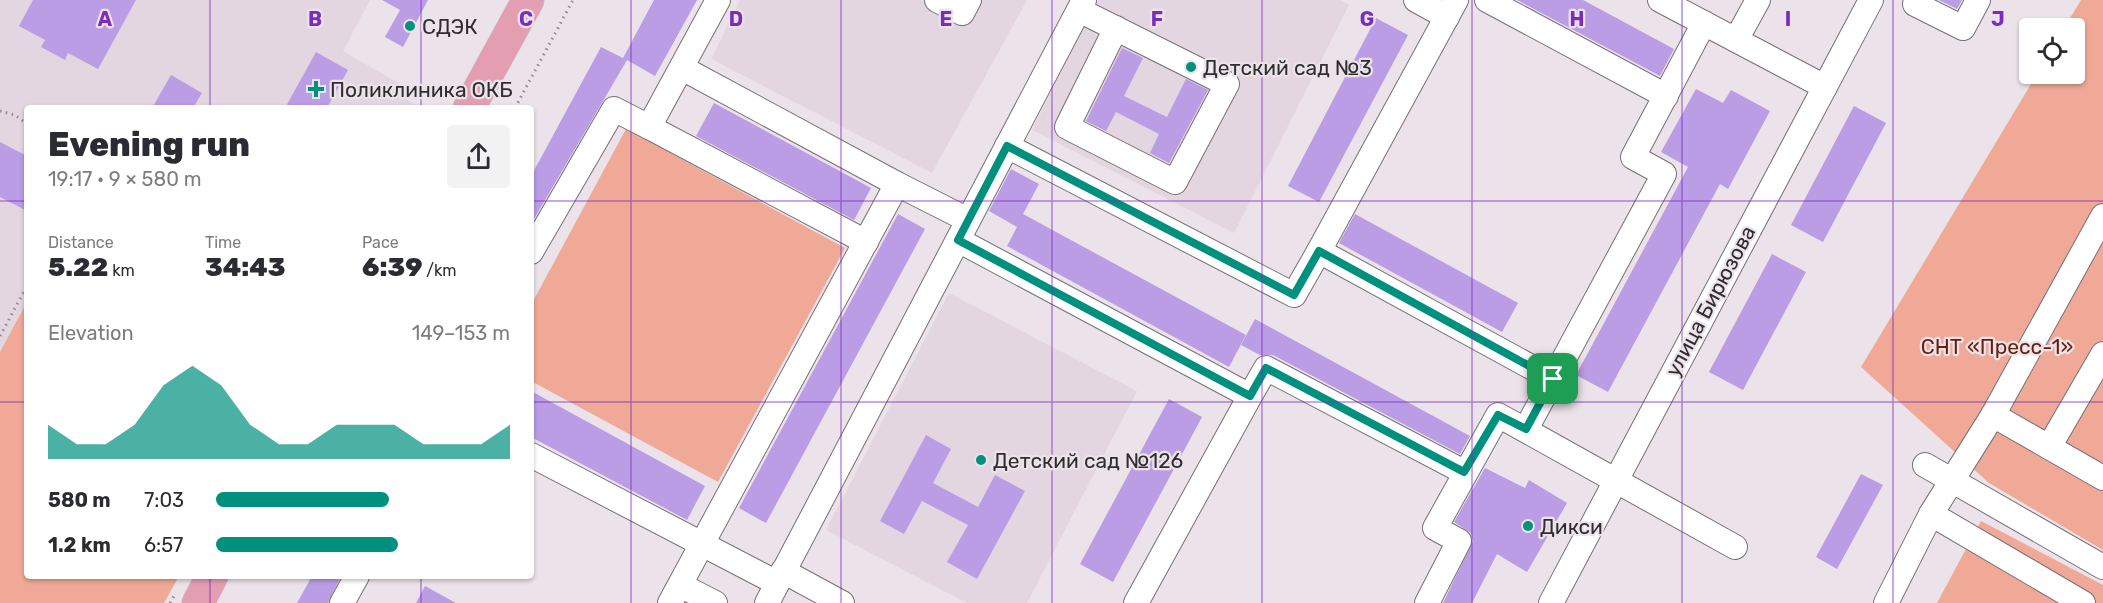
<!DOCTYPE html>
<html lang="en">
<head>
<meta charset="utf-8">
<style>
	body { margin:0; font-family:Rubik,sans-serif; background:#f2f2f3; color:#2b2b33; height:100vh; display:flex; flex-direction:column; font-size:22px; white-space:nowrap }
	* { box-sizing:border-box; margin:0 }
	p { font-size:20px; color:#7c7c81 }
	.icon { flex:none; width:33px; height:33px; fill:none; stroke:currentColor; stroke-width:2; stroke-linecap:round; stroke-linejoin:round }
	.map { position:relative; flex:1; overflow:hidden }
	.details { position:absolute; left:24px; top:105px; width:510px; height:474px; display:flex; flex-direction:column; background:#fff; border-radius:6px; box-shadow:0 2px 4px #0004 }
	.details>* { flex:none }
	.fabs { position:absolute; left:2019px; top:18px; display:grid; gap:12px }
	.fabs a { display:grid; place-items:center; width:66px; height:66px; border-radius:6px; background:#fff; box-shadow:0 2px 4px #0004; font-size:30px }
	.pin { position:absolute; display:grid; place-items:center; width:51px; height:51px; color:#fff; margin:-26px; border-radius:12px; box-shadow:0 3px 9px #0006 }
	.round { display:grid; place-items:center; flex:none; width:63px; height:63px; border-radius:6px; background:#f2f2f3 }
	.summary { display:flex; align-items:center; justify-content:space-between; height:102px; padding:0 24px }
	h1 { font-size:33px; font-weight:800; line-height:45px }
	.stats { display:grid; grid-template-columns:repeat(3,1fr); gap:9px; height:102px; padding:6px 24px }
	.stats div { display:grid; align-content:center }
	.stats b { font-size:26px; font-weight:800 }
	.stats small { font-size:16px; font-weight:400 }
	.stats p { font-size:16px }
	.chart { height:168px; padding:12px 24px }
	.chart p { display:flex; justify-content:space-between }
	.chart svg { width:100%; height:108px; margin-top:6px; fill:#00917e; opacity:.7 }
	ul { padding:0 24px; list-style:none; font-size:20px }
	li { display:grid; grid-template-columns:96px 72px 1fr; align-items:center; height:45px }
	li i { height:15px; border-radius:8px; background:#00917e }
	.map>svg:first-child { display:block }
	.built { fill:#e4d6e0 }
	.green { fill:#efa996 }
	.building { fill:#ba9de5 }
	.lines { fill:none; stroke-linecap:round; stroke-linejoin:round }
	.minor-casing { stroke:#777076; stroke-width:26 }
	.major-casing { stroke:#c5c4c5; stroke-width:33 }
	.path { stroke:#908b8f; stroke-width:3; stroke-dasharray:1.5 4.5; stroke-linecap:butt }
	.minor { stroke:#fff; stroke-width:24 }
	.major { stroke:#e49eb2; stroke-width:32 }
	.route-casing { stroke:#fff; stroke-width:12 }
	.route { stroke:#00917e; stroke-width:8 }
	.grid { fill:none; stroke:#7b2cbf; stroke-width:1.5; stroke-opacity:0.55 }
	.poi-dot { fill:#00917e; stroke:#ebe3e9; stroke-width:2 }
	.labels { text-anchor:middle; dominant-baseline:central; stroke-width:4.5; stroke-linejoin:round; paint-order:stroke }
	.poi-label { font-size:21px; fill:#302d2f; stroke:#ebe3e9; text-anchor:start }
	.street-label { font-size:21px; fill:#302d2f; stroke:#ebe3e9 }
	.park-label { font-size:21px; fill:#671e09; stroke:#ebe3e9 }
	.grid-label { font-size:20px; text-anchor:middle; font-weight:bold; fill:#7b2cbf; stroke:#ebe3e9; stroke-width:4.5; stroke-linejoin:round; paint-order:stroke }
</style>
</head>
<body>
<div class="map">
<svg width="2103" height="603" viewBox="0 0 2103 603">
	<rect width="100%" height="100%" fill="#ebe3e9"/>
	<g class="built">
		<polygon points="0,0 370,0 343,51 404,86 399,95 421,108 27,108 27,576 179,576 164,603 0,603"/>
		<polygon points="740,0 1027,0 932,173 711,59"/>
		<polygon points="1098,0 1340,0 1349,5 1234,233 1032,130"/>
		<polygon points="949,293 1137,391 1027,603 967,603 826,530"/>
	</g>
	<g class="green">
		<polygon points="2081,0 2103,0 2103,550 1989,483 1861,367 2037,74 2074,74 2074,28 2064,28"/>
		<polygon points="626,129 845,248 718,482 531,381 531,305"/>
		<polygon points="27,302 27,576 179,576 164,603 0,603 0,352"/>
		<polygon points="1981,521 2103,585 2103,603 1937,603"/>
	</g>
	<g class="building">
		<polygon points="33,0 136,0 98,69 68,53 65,60 41,47 45,40 19,26"/>
		<polygon points="382,0 428,0 403,47 385,37 400,10"/>
		<polygon points="654,0 697,0 655,76 627,60 531,224 531,176 601,47 623,58"/>
		<polygon points="1517,0 1583,0 1674,49 1660,76"/>
		<polygon points="1939,0 1962,0 1957,9"/>
		<polygon points="1376,18 1408,35 1319,202 1288,186"/>
		<polygon points="1122,48 1143,58 1124,96 1167,117 1186,79 1208,90 1169,163 1150,153 1159,134 1116,112 1106,131 1086,121"/>
		<polygon points="316,52 348,70 327,108 285,108"/>
		<polygon points="171,75 202,93 193,108 152,108"/>
		<polygon points="1696,89 1723,103 1731,90 1770,111 1728,189 1720,184 1608,392 1576,375 1688,167 1661,152"/>
		<polygon points="714,103 871,188 854,220 696,136"/>
		<polygon points="1854,106 1886,123 1823,242 1791,225"/>
		<polygon points="0,142 27,156 27,211 0,197"/>
		<polygon points="1011,169 1039,184 1023,214 1246,335 1229,367 1007,246 1017,227 989,211"/>
		<polygon points="898,214 925,229 766,523 739,508"/>
		<polygon points="1355,214 1518,303 1502,332 1339,243"/>
		<polygon points="1772,254 1806,272 1743,390 1709,372"/>
		<polygon points="1255,319 1470,436 1460,454 1273,355 1260,355 1241,345"/>
		<polygon points="531,391 705,486 687,520 531,437"/>
		<polygon points="1169,399 1202,417 1113,582 1080,564"/>
		<polygon points="926,435 951,449 933,483 978,507 995,475 1025,491 977,579 947,562 968,525 922,501 904,534 880,521"/>
		<polygon points="1485,468 1525,488 1529,480 1567,503 1527,572 1497,554 1472,603 1443,603 1473,541 1471,533 1454,522"/>
		<polygon points="1861,474 1883,485 1837,569 1816,557"/>
		<polygon points="312,576 341,576 328,603 297,603"/>
		<polygon points="425,586 456,603 416,603"/>
	</g>
	<g class="lines">
		<defs>
			<g id="minor">
				<polyline points="937,0 962,13 969,0"/>
				<polyline points="1416,0 1447,17"/>
				<polyline points="1456,0 1319,251 1553,379"/>
				<polyline points="1487,0 1666,96"/>
				<polyline points="1660,0 1825,87"/>
				<polyline points="1918,0 1915,4 1963,28 1978,0"/>
				<polyline points="1079,10 1227,84 1175,182 1067,127 1116,28"/>
				<polyline points="1736,40 1758,0"/>
				<polyline points="682,68 897,184"/>
				<polyline points="649,127 866,242"/>
				<polyline points="1007,146 1294,295 1319,251"/>
				<polyline points="2103,216 1993,415 2103,478"/>
				<polyline points="958,240 1250,396 1266,368 1464,472"/>
				<polyline points="531,252 614,109 649,127 718,0"/>
				<polyline points="1526,429 1664,174 1633,157 1704,23"/>
				<polyline points="2049,447 2103,354"/>
				<polyline points="531,455 777,583"/>
				<polyline points="1925,465 2103,567"/>
				<polyline points="1931,514 2083,603"/>
				<polyline points="783,571 842,603"/>
				<polyline points="680,585 715,603"/>
				<polyline points="342,603 357,576"/>
				<polyline points="670,603 897,184 968,220"/>
				<polyline points="767,603 1084,0"/>
				<polyline points="1136,603 1250,396"/>
				<polyline points="1427,603 1459,541 1435,528 1498,415 1735,547"/>
				<polyline points="1551,603 1871,0"/>
				<polyline points="1886,603 1931,514 1993,415"/>
			</g>
			<g id="major">
				<polyline points="469,108 528,0"/>
				<polyline points="198,603 212,576"/>
			</g>
		</defs>
		<use href="#minor" class="minor-casing"/>
		<use href="#major" class="major-casing"/>
		<g class="path">
			<polyline points="515,108 573,0"/>
			<polyline points="0,111 15,115 27,124"/>
			<polyline points="0,336 27,286"/>
			<polyline points="170,603 174,596"/>
		</g>
		<use href="#minor" class="minor"/>
		<use href="#major" class="major"/>
	</g>
	<g class="lines">
		<defs>
			<polygon id="route" points="1007,146 1294,295 1319,251 1553,379 1526,429 1498,415 1464,472 1266,368 1250,396 958,240"/>
		</defs>
		<use href="#route" class="route-casing"/>
		<use href="#route" class="route"/>
	</g>
	<path class="grid" d="M210,0v108M421,0v108M631,0v603M841,0v603M1052,0v603M1262,0v603M1472,0v603M1682,0v603M1893,0v603M0,201h27M531,201h1572M0,402h27M531,402h1572M210,576v27M421,576v27"/>
	<g class="poi-dot">
		<circle cx="410" cy="26" r="6"/>
		<circle cx="1191" cy="67" r="6"/>
		<path d="M313 80h6v6h6v6h-6v6h-6v-6h-6v-6h6z"/>
		<circle cx="981" cy="460" r="6"/>
		<circle cx="1528" cy="526" r="6"/>
	</g>
	<g class="labels">
		<g class="poi-label">
			<text x="422" y="26">СДЭК</text>
			<text x="1203" y="67">Детский сад №3</text>
			<text x="330" y="89">Поликлиника ОКБ</text>
			<text x="993" y="460">Детский сад №126</text>
			<text x="1540" y="526">Дикси</text>
		</g>
		<g class="street-label">
			<text transform="translate(1710 301) rotate(-62)">улица Бирюзова</text>
		</g>
		<g class="park-label">
			<text x="1997" y="346">СНТ «Пресс-1»</text>
		</g>
	</g>
	<g class="grid-label">
		<text x="105" y="26">A</text>
		<text x="315" y="26">B</text>
		<text x="526" y="26">C</text>
		<text x="736" y="26">D</text>
		<text x="946" y="26">E</text>
		<text x="1157" y="26">F</text>
		<text x="1367" y="26">G</text>
		<text x="1577" y="26">H</text>
		<text x="1788" y="26">I</text>
		<text x="1998" y="26">J</text>
	</g>
</svg>
<div class="fabs">
<a><svg class="icon" aria-label="locate" viewBox="0 0 24 24"><circle cx="12" cy="12" r="6"/><path d="M12 2v4M12 18v4M2 12h4M18 12h4"/></svg></a>
</div>
<div class="pin" style="left:1553px;top:379px;background:#1e9e55"><svg class="icon" aria-label="arrive" viewBox="0 0 24 24"><path d="M6 21V4h12l-3 4 3 4H6"/></svg></div>
<section class="details">
<div class="summary"><div><h1>Evening run</h1><p>19:17 · 9 × 580 m</p></div><a class="round"><svg class="icon" aria-label="share" viewBox="0 0 24 24"><path d="M12 15V3M7 8l5-5 5 5M5 13v7h14v-7"/></svg></a></div>
<div class="stats">
<div><p>Distance</p><b>5.22<small> km</small></b></div>
<div><p>Time</p><b>34:43</b></div>
<div><p>Pace</p><b>6:39<small> /km</small></b></div>
</div>
<div class="chart"><p><span>Elevation</span>149–153 m</p>
<svg viewBox="0 0 160 44" preserveAspectRatio="none"><path d="M0 44V30L10 38L20 38L30 30L40 14L50 6L60 14L70 30L80 38L90 38L100 30L110 30L120 30L130 38L140 38L150 38L160 30V44z"/></svg>
</div>
<ul>
<li><b>580 m</b>7:03<i style="width:59%"></i></li>
<li><b>1.2 km</b>6:57<i style="width:62%"></i></li>
</ul>
</section>
</div>
</body>
</html>
